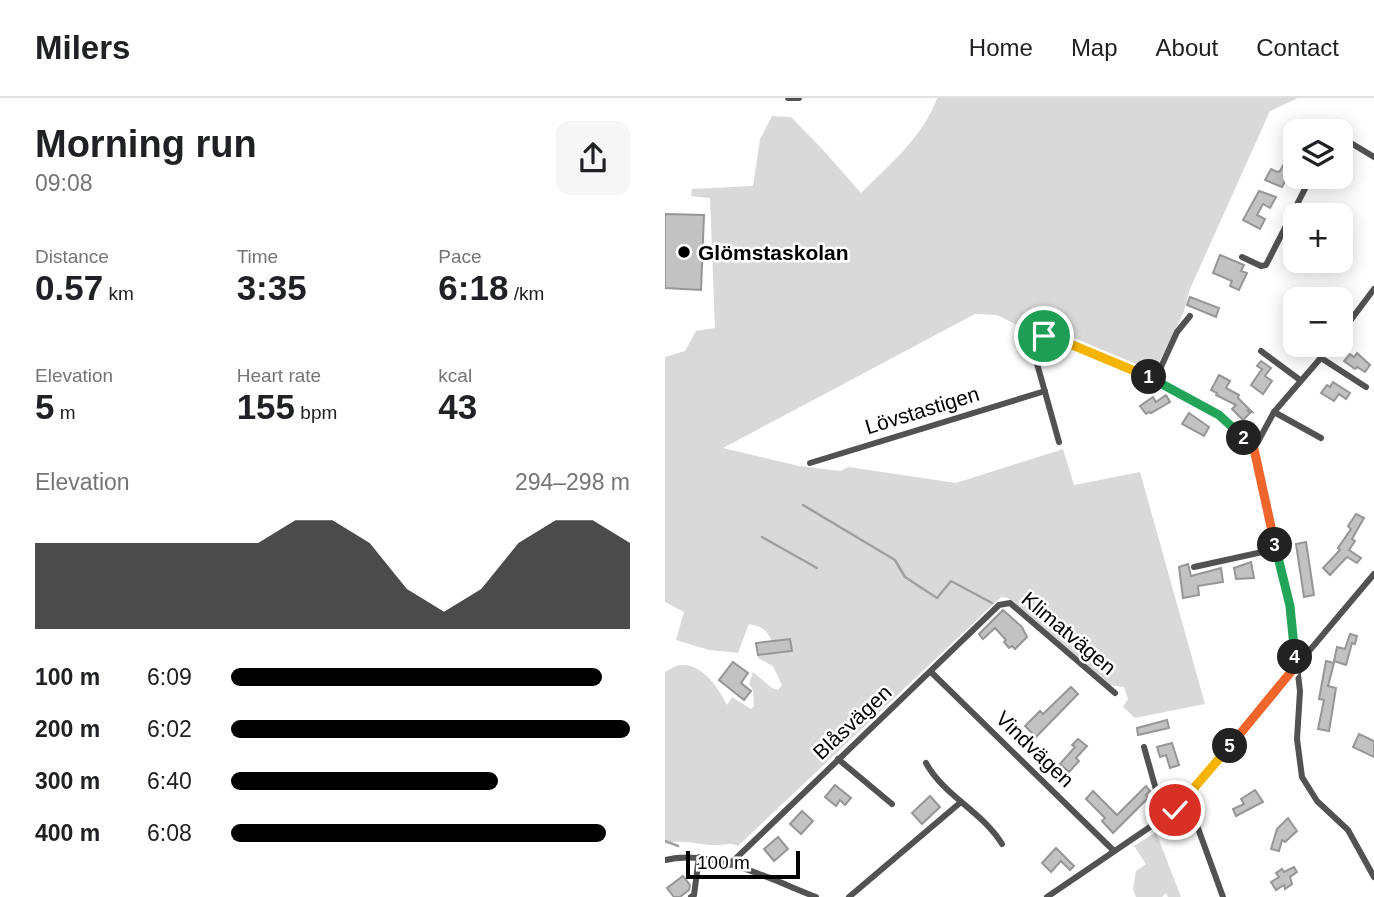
<!DOCTYPE html>
<html lang="en">
<head>
<meta charset="utf-8">
<style>
	body { margin:0; font-family:Arial,sans-serif; background:#f6f6f6; color:#202124; height:100vh; display:flex; flex-direction:column; font-size:26px; white-space:nowrap }
	* { box-sizing:border-box; margin:0 }
	p { font-size:23px; color:#757577 }
	.icon { flex:none; width:38px; height:38px; fill:none; stroke:currentColor; stroke-width:2; stroke-linecap:round; stroke-linejoin:round }
	.map { position:relative; flex:1; overflow:hidden }
	.details { display:flex; flex-direction:column; background:#fff; width:665px }
	.details>* { flex:none }
	.fabs { position:absolute; left:618px; top:21px; display:grid; gap:14px }
	.fabs a { display:grid; place-items:center; width:70px; height:70px; border-radius:14px; background:#fff; box-shadow:0 4px 18px #0003; font-size:35px }
	.scale { position:absolute; left:21px; bottom:18px; width:114px; box-sizing:border-box; padding-left:7px; border:4px solid #000; border-top:0; font-size:19px; line-height:24px; white-space:nowrap; color:#000; -webkit-text-stroke:5px #fff; paint-order:stroke }
	.pin { position:absolute; display:grid; place-items:center; width:60px; height:60px; color:#fff; margin:-30px; border:4px solid #fff; border-radius:50%; box-shadow:0 2px 7px #0007 }
	.km { position:absolute; width:35px; height:35px; margin:-18px; border-radius:50%; background:#222; color:#fff; font-size:19px; line-height:35px; text-align:center }
	.round { display:grid; place-items:center; flex:none; width:74px; height:74px; border-radius:14px; background:#f6f6f6 }
	.overview { display:flex; align-items:center; justify-content:space-between; height:119px; padding:0 35px }
	h1 { font-size:38px; font-weight:800; line-height:52px }
	.figures { display:grid; grid-template-columns:repeat(3,1fr); gap:10px; height:119px; padding:7px 35px }
	.figures div { display:grid; align-content:center }
	.figures b { font-size:35px; font-weight:800 }
	.figures small { font-size:19px; font-weight:400 }
	.figures p { font-size:19px }
	.chart { height:196px; padding:14px 35px }
	.chart p { display:flex; justify-content:space-between }
	.chart svg { width:100%; height:126px; margin-top:7px; fill:#000; opacity:.7 }
	ul { padding:0 35px; list-style:none; font-size:23px }
	li { display:grid; grid-template-columns:112px 84px 1fr; align-items:center; height:52px }
	li i { height:18px; border-radius:9px; background:#000 }
	header { display:flex; align-items:center; gap:42px; box-sizing:border-box; height:98px; padding:0 35px; background:#fff; border-bottom:2px solid #e0e0e0 }
	header strong { font-size:33px }
	nav { display:flex; gap:38px; margin-inline-start:auto; font-size:24px }
	main { display:flex; flex:1; min-height:0 }
	.map>svg:first-child { display:block }
	.green { fill:#d9d9d9 }
	.lines { fill:none; stroke-linecap:round; stroke-linejoin:round }
	.stream { stroke:#a0a0a0; stroke-width:2.5 }
	.building { fill:#c2c2c2; stroke:#969696; stroke-width:2 }
	.street { stroke:#525252; stroke-width:6 }
	.split-1-casing { stroke:#fff; stroke-width:14 }
	.split-2-casing { stroke:#fff; stroke-width:14 }
	.split-3-casing { stroke:#fff; stroke-width:14 }
	.split-4-casing { stroke:#fff; stroke-width:14 }
	.split-5-casing { stroke:#fff; stroke-width:14 }
	.split-6-casing { stroke:#fff; stroke-width:14 }
	.split-1 { stroke:#f5b400; stroke-width:9 }
	.split-2 { stroke:#22a559; stroke-width:9 }
	.split-3 { stroke:#f0652b; stroke-width:9 }
	.split-4 { stroke:#22a559; stroke-width:9 }
	.split-5 { stroke:#f0652b; stroke-width:9 }
	.split-6 { stroke:#f5b400; stroke-width:9 }
	.poi-dot { fill:#000; stroke:#fff; stroke-width:2.5 }
	.labels { text-anchor:middle; dominant-baseline:central; stroke-width:5; stroke-linejoin:round; paint-order:stroke }
	.poi-label { font-size:21px; font-weight:bold; fill:#000; stroke:#fff; text-anchor:start }
	.street-label { font-size:21px; fill:#000; stroke:#fff }
</style>
</head>
<body>
<header>
<strong>Milers</strong>
<nav><a>Home</a><a>Map</a><a>About</a><a>Contact</a></nav>
</header>
<main>
<section class="details">
<div class="overview"><div><h1>Morning run</h1><p>09:08</p></div><a class="round"><svg class="icon" aria-label="share" viewBox="0 0 24 24"><path d="M12 15V3M7 8l5-5 5 5M5 13v7h14v-7"/></svg></a></div>
<div class="figures">
<div><p>Distance</p><b>0.57<small> km</small></b></div>
<div><p>Time</p><b>3:35</b></div>
<div><p>Pace</p><b>6:18<small> /km</small></b></div>
</div>
<div class="figures">
<div><p>Elevation</p><b>5<small> m</small></b></div>
<div><p>Heart rate</p><b>155<small> bpm</small></b></div>
<div><p>kcal</p><b>43</b></div>
</div>
<div class="chart"><p><span>Elevation</span>294–298 m</p>
<svg viewBox="0 0 160 44" preserveAspectRatio="none"><path d="M0 44V14L10 14L20 14L30 14L40 14L50 14L60 14L70 6L80 6L90 14L100 30L110 38L120 30L130 14L140 6L150 6L160 14V44z"/></svg>
</div>
<ul>
<li><b>100 m</b>6:09<i style="width:93%"></i></li>
<li><b>200 m</b>6:02<i style="width:100%"></i></li>
<li><b>300 m</b>6:40<i style="width:67%"></i></li>
<li><b>400 m</b>6:08<i style="width:94%"></i></li>
</ul>
</section>
<div class="map">
<svg width="709" height="799" viewBox="0 0 709 799">
	<rect width="100%" height="100%" fill="#fff"/>
	<g class="green">
		<path d="M272,0h361l-28,13 -80,178 -7,25 -32,64 -93,-39 -17,-2 -44,-22 -22,-1 -252,134 76,18 42,5 7,-4 108,16 107,-34 11,36 66,-13 65,232 -70,14 -12,-11 5,-8 -4,-12 -15,-2 -101,-87 -7,-1 -263,249c-10,-4 -12,-1 -22,-1 -17,1 -30,-7 -51,-1v-172c5,-2 10,-7 15,-7 22,-2 38,22 47,40l5,-8 19,12 3,-3 -1,-16 -4,-6 4,-12 19,16 6,2 4,-5 -9,-19 -15,-8 -2,-13 16,-3c-5,-13 -10,-15 -23,-18l-11,29 -29,-3 -33,-10 8,-28 -19,-10v-245l20,-6 11,-20 19,-3 -5,-130 -19,-2 1,-7 61,-3 7,-47 12,-23 19,1 33,34 37,42c28,-28 63,-57 76,-95z"/>
		<polygon points="491,734 516,799 503,799 501,795 497,799 471,799 468,791 471,773 481,766 469,748"/>
	</g>
	<g class="lines">
		<g class="stream">
			<polyline points="138,407 230,462 240,479 272,500 286,483 327,505"/>
			<polyline points="97,439 152,470"/>
			<polyline points="0,743 13,748"/>
		</g>
	</g>
	<g class="building">
		<polygon points="626,53 630,55 630,72 627,70 617,89 600,82 606,71 612,74 615,73"/>
		<polygon points="594,93 611,99 605,110 598,106 592,117 600,121 595,131 578,122"/>
		<polygon points="0,116 39,117 36,192 0,190"/>
		<polygon points="555,157 579,167 576,173 582,175 574,192 565,188 567,183 548,175"/>
		<polygon points="525,199 554,210 551,219 522,207"/>
		<polygon points="692,255 705,267 700,274 692,269 690,271 679,263 685,256 689,259"/>
		<polygon points="596,263 606,270 600,278 607,283 598,296 586,287 597,271 592,268"/>
		<polygon points="554,277 565,283 561,290 574,297 573,300 587,314 583,313 585,315 578,322 567,311 571,307 551,297 552,295 546,292"/>
		<polygon points="668,284 685,295 681,301 674,296 669,303 656,295 662,287 665,289"/>
		<polygon points="501,297 505,304 486,315 484,314 481,316 475,308 488,299 491,304"/>
		<polygon points="524,315 544,329 539,338 517,326"/>
		<polygon points="691,416 699,420 687,441 690,443 684,452 696,460 692,465 682,459 665,477 658,470 675,452 673,450 686,431 683,428"/>
		<polygon points="641,444 649,497 639,499 631,446"/>
		<polygon points="586,464 589,480 571,481 569,470"/>
		<polygon points="523,466 526,478 556,470 558,484 533,488 534,497 518,500 514,469"/>
		<polygon points="338,512 357,529 362,539 350,551 347,548 344,550 339,544 341,542 330,530 318,541 314,536"/>
		<polygon points="685,536 692,538 690,546 687,545 681,567 669,563 672,549 680,551"/>
		<polygon points="125,541 127,553 93,557 91,545"/>
		<polygon points="661,563 669,565 663,588 671,590 664,633 653,631 659,602 654,601"/>
		<polygon points="68,564 83,575 76,585 86,593 79,602 54,582"/>
		<polygon points="406,589 413,596 371,639 360,628 375,613 378,616"/>
		<polygon points="502,622 504,630 473,637 472,630"/>
		<polygon points="694,636 709,643 709,659 688,649"/>
		<polygon points="413,641 422,648 411,660 414,663 404,674 395,666 410,649 407,647"/>
		<polygon points="507,645 514,667 505,670 501,657 495,659 492,649"/>
		<polygon points="170,687 186,700 180,707 175,702 171,708 160,699"/>
		<polygon points="481,688 485,693 481,697 483,700 448,735 437,723 440,720 421,701 428,693 452,717"/>
		<polygon points="590,692 598,704 571,718 568,711 579,706 576,701"/>
		<polygon points="265,698 275,709 257,726 247,715"/>
		<polygon points="137,713 148,723 136,736 125,726"/>
		<polygon points="623,720 632,733 620,744 617,742 614,753 606,751 612,731"/>
		<polygon points="113,739 123,751 109,763 99,751"/>
		<polygon points="391,750 409,768 405,772 396,763 386,774 377,765"/>
		<polygon points="629,769 632,774 625,779 627,786 620,791 619,787 611,792 606,784 614,779 611,775 617,771 619,774"/>
		<polygon points="18,778 25,787 24,792 15,799 9,799 2,790"/>
	</g>
	<g class="lines">
		<g class="street">
			<polyline points="123,0 134,0"/>
			<polyline points="676,39 709,59"/>
			<polyline points="577,159 596,168 601,167 646,79"/>
			<polyline points="676,235 709,191"/>
			<polyline points="667,247 609,314 589,351 625,508 635,593 632,641 637,679 652,703 683,732 709,779"/>
			<polyline points="596,253 635,282"/>
			<polyline points="656,260 701,289"/>
			<polyline points="490,282 512,234 525,218"/>
			<polyline points="609,314 656,340"/>
			<polyline points="394,344 371,262 371,247 377,238 393,241 498,286 554,317 589,351"/>
			<polyline points="145,365 380,293"/>
			<polyline points="529,469 611,451"/>
			<polyline points="266,574 449,753"/>
			<polyline points="479,649 499,720"/>
			<polyline points="173,661 227,706"/>
			<path d="M261,665c18,33 57,49 76,81"/>
			<polyline points="522,700 558,799"/>
			<path d="M0,762c47,-12 107,20 151,37"/>
			<polyline points="64,767 334,507 345,505 450,595"/>
			<polyline points="26,799 29,797 34,759"/>
			<polyline points="184,799 296,704"/>
			<polyline points="382,799 510,712 709,476"/>
		</g>
	</g>
	<g class="lines">
		<defs>
			<polyline id="split-1" points="379,238 393,241 484,279"/>
			<polyline id="split-2" points="484,279 554,317 579,340"/>
			<polyline id="split-3" points="579,340 589,351 610,447"/>
			<polyline id="split-4" points="610,447 625,508 630,559"/>
			<polyline id="split-5" points="565,648 630,569 630,559"/>
			<polyline id="split-6" points="510,712 565,648"/>
		</defs>
		<use href="#split-1" class="split-1-casing"/>
		<use href="#split-2" class="split-2-casing"/>
		<use href="#split-3" class="split-3-casing"/>
		<use href="#split-4" class="split-4-casing"/>
		<use href="#split-5" class="split-5-casing"/>
		<use href="#split-6" class="split-6-casing"/>
		<use href="#split-1" class="split-1"/>
		<use href="#split-2" class="split-2"/>
		<use href="#split-3" class="split-3"/>
		<use href="#split-4" class="split-4"/>
		<use href="#split-5" class="split-5"/>
		<use href="#split-6" class="split-6"/>
	</g>
	<circle class="poi-dot" cx="19" cy="154" r="7"/>
	<g class="labels">
		<g class="poi-label">
			<text x="33" y="154">Glömstaskolan</text>
		</g>
		<g class="street-label">
			<text transform="translate(257 312) rotate(-17)">Lövstastigen</text>
			<text transform="translate(404 535) rotate(40)">Klimatvägen</text>
			<text transform="translate(187 624) rotate(-43)">Blåsvägen</text>
			<text transform="translate(370 651) rotate(44)">Vindvägen</text>
		</g>
	</g>
</svg>
<div class="fabs">
<a><svg class="icon" aria-label="layers" viewBox="0 0 24 24"><path d="M12 4l9 5-9 5-9-5zM3 14l9 5 9-5"/></svg></a>
<a>+</a>
<a>−</a>
</div>
<div class="scale">100 m</div>
<div class="pin" style="left:379px;top:238px;background:#1e9e55"><svg class="icon" aria-label="arrive" viewBox="0 0 24 24"><path d="M6 21V4h12l-3 4 3 4H6"/></svg></div>
<div class="pin" style="left:510px;top:712px;background:#d93025"><svg class="icon" aria-label="check" viewBox="0 0 24 24"><path d="M5 12l5 5 9-10"/></svg></div>
<b class="km" style="left:484px;top:279px">1</b>
<b class="km" style="left:579px;top:340px">2</b>
<b class="km" style="left:610px;top:447px">3</b>
<b class="km" style="left:630px;top:559px">4</b>
<b class="km" style="left:565px;top:648px">5</b>
</div>
</main>
</body>
</html>
